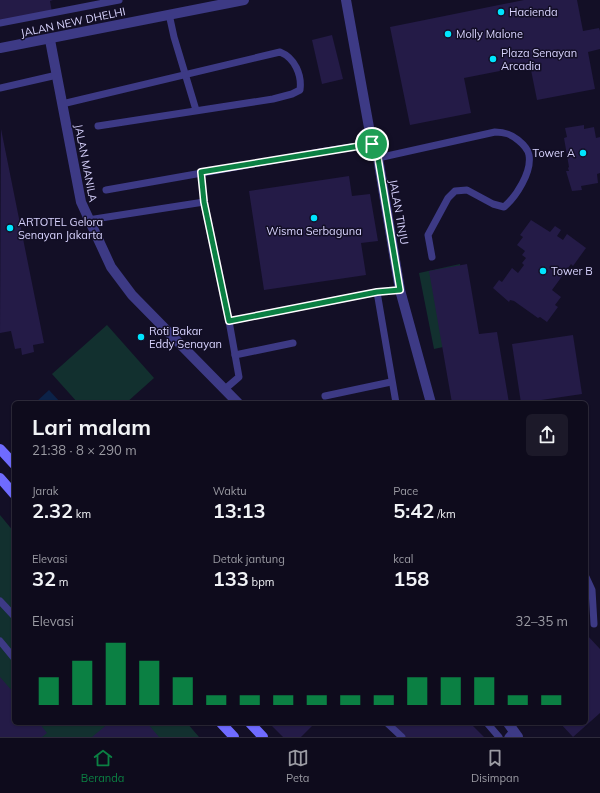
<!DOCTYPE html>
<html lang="id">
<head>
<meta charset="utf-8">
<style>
	body { margin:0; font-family:Mulish,sans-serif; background:#1c1929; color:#f1f3f6; height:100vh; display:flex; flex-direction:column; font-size:15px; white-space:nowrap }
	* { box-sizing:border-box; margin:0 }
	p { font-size:13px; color:#9b9ba3 }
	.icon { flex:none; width:22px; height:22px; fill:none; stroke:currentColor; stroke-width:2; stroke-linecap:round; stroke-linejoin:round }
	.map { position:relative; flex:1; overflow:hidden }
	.details { position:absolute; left:12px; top:401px; width:576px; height:324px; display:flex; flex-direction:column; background:#0e0b1c; border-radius:6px; box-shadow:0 1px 3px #0004,0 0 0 1px #2e2b3b }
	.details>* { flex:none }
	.pin { position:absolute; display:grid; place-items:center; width:34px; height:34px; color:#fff; margin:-17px; border:2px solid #fff; border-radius:50%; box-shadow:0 1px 4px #0007 }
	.round { display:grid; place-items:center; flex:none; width:42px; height:42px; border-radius:6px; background:#1c1929 }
	.head { display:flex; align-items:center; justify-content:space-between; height:68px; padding:0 20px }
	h1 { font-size:22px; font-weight:700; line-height:30px }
	.figures { display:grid; grid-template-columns:repeat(3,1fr); gap:6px; height:68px; padding:4px 20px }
	.figures div { display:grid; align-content:center }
	.figures b { font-size:20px; font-weight:700 }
	.figures small { font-size:11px; font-weight:400 }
	.figures p { font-size:11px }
	.chart { height:112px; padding:8px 20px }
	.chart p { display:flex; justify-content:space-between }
	.chart svg { width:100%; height:72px; margin-top:4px; stroke:#0b8043; stroke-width:6 }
	.dock { display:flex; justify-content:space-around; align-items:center; height:56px; border-top:1px solid #2e2b3b; background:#0e0b1c; font-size:11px; color:#9b9ba3 }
	.dock a { display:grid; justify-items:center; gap:2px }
	.dock .selected { color:#0b8043 }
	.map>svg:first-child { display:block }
	.green { fill:#12302f }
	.water { fill:#0c2248 }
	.building { fill:#241b47 }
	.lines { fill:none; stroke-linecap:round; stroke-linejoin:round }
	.service { stroke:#3d3a85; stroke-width:7 }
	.minor { stroke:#3d3a85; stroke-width:10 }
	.secondary { stroke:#6f6bff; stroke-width:10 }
	.route-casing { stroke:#fff; stroke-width:8 }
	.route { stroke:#0b8043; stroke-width:5 }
	.poi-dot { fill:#00e5ff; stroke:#130f26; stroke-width:1.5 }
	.labels { text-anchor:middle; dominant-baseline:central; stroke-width:3; stroke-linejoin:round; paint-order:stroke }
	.poi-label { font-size:11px; fill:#d9d4ff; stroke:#130f26; text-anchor:start }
	.street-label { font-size:11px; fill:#d9d4ff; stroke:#130f26 }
</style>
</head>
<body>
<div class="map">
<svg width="600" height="737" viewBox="0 0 600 737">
	<rect width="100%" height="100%" fill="#130f26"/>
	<g class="green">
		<polygon points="460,264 475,340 434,349 419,273"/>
		<polygon points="107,325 154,378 126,403 78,403 52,374"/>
		<polygon points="0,515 14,532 14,723 187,723 199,737 0,737"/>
	</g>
	<polygon class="water" points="49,390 61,403 35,403"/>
	<g class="building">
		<polygon points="0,0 53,0 50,1 52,12 0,23"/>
		<polygon points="524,0 577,0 583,31 599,28 600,31 600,49 588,52 595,89 537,100 530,65 464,78 471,113 410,125 390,27"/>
		<polygon points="332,35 343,79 322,84 312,40"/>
		<polygon points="584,125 584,129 594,127 596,138 600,137 600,173 597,174 598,183 581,186 582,190 572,191 566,171 569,171 568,168 569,167 564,138 567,137 565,128"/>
		<polygon points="1,129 44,343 33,345 34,352 22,355 21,348 15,349 11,331 0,333"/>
		<polygon points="349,176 352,196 370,194 378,241 361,243 366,275 264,290 249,191"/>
		<polygon points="531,220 550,232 555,226 561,230 557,236 563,240 567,234 586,248 573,266 571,264 552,290 561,297 555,305 558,307 547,322 540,317 538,318 514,301 510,300 509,302 493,288 499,280 502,282 512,268 518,273 524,265 522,263 526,258 522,255 525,251 517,245 523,237 520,235"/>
		<polygon points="467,264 479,334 497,332 509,403 452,403 429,271"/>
		<polygon points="573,335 582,394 521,403 512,344"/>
		<polygon points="586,634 600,649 600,713 573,737 560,723 586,723"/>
		<polygon points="0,677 13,692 14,691 14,723 39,723 47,733 42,737 0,737"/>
		<polygon points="109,723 147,723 159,737 92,737"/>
		<polygon points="269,723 311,723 313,725 301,737 283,737"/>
		<polygon points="392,723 470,723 484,737 406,737"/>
	</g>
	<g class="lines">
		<g class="service">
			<polyline points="169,14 174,37 196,110"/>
			<polyline points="0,23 119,0"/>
			<polyline points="0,88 57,75"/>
			<path d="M62,104l218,-52c15,6 22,23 20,38l-8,4 -19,5 -175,27"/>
			<path d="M378,158l117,-26c10,0 16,2 23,8 5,4 10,9 11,15 3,17 -13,42 -25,52l-11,-3 -26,-14 -12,1 -7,7 -20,37 4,22"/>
			<polyline points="201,172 204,202 229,321 239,377 225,389"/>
			<polyline points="106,190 326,151 372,144"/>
			<polyline points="88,220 204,202"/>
			<polyline points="229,321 377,292"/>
			<polyline points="235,355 293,343"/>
			<polyline points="325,396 391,382"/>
			<polyline points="396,403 377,292 400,290"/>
			<polyline points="586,577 592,590 594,624"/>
			<polyline points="0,601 14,616"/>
			<polyline points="0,641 14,658"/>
			<polyline points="387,723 402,737"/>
			<polyline points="487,723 499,737"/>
			<polyline points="508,737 514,730"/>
		</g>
		<g class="minor">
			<polyline points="346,0 372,144 378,158 400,290 431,403"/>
			<polyline points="50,40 81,202 111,267 132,295 238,403"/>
			<polyline points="0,48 244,0"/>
			<polyline points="508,723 518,737"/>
		</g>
		<g class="secondary">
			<polyline points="0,449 14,464"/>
			<polyline points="0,478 14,494"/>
			<polyline points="221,723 234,737"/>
			<polyline points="250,723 263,737"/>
		</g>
	</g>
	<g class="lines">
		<defs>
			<polygon id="route" points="372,144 378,158 400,290 377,292 229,321 204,202 201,172"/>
		</defs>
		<use href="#route" class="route-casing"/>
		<use href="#route" class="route"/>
	</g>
	<g class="poi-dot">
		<circle cx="501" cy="12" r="4"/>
		<circle cx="448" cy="34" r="4"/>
		<circle cx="493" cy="59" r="4"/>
		<circle cx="583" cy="153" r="4"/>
		<circle cx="314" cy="218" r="4"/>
		<circle cx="10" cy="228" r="4"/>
		<circle cx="543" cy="271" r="4"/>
		<circle cx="141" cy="337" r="4"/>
	</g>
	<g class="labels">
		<g class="poi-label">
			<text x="509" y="12">Hacienda</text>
			<text x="456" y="34">Molly Malone</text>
			<text x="501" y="53">Plaza Senayan<tspan x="501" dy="13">Arcadia</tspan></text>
			<text x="575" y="153" text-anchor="end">Tower A</text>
			<text x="18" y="222">ARTOTEL Gelora<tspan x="18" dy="13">Senayan Jakarta</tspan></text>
			<text x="314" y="231" text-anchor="middle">Wisma Serbaguna</text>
			<text x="551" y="271">Tower B</text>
			<text x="149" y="331">Roti Bakar<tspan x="149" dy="13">Eddy Senayan</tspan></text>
		</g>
		<g class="street-label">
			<text transform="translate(73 22) rotate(-12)">JALAN NEW DHELHI</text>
			<text transform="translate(86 163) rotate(79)">JALAN MANILA</text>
			<text transform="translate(399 212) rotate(80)">JALAN TINJU</text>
		</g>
	</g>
</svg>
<div class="pin" style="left:372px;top:144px;background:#1e9e55"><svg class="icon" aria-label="arrive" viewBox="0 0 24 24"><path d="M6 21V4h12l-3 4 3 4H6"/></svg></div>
<section class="details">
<div class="head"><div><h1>Lari malam</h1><p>21:38 · 8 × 290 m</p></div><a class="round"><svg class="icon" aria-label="share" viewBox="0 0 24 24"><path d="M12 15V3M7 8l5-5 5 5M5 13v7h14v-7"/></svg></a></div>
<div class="figures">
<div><p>Jarak</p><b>2.32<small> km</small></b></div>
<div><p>Waktu</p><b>13:13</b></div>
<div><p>Pace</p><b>5:42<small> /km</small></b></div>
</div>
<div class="figures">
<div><p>Elevasi</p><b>32<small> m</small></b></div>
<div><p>Detak jantung</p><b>133<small> bpm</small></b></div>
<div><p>kcal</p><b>158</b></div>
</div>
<div class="chart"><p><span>Elevasi</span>32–35 m</p>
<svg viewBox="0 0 160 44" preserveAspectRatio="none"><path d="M5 44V27M15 44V17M25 44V6M35 44V17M45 44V27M55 44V38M65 44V38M75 44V38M85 44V38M95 44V38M105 44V38M115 44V27M125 44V27M135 44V27M145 44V38M155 44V38"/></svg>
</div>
</section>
</div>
<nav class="dock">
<a class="selected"><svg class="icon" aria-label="home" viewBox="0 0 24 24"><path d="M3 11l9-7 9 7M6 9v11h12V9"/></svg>Beranda</a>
<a><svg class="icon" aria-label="map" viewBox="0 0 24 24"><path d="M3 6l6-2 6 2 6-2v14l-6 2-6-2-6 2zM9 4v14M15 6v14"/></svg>Peta</a>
<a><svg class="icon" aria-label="saved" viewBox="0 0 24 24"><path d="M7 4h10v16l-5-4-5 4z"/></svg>Disimpan</a>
</nav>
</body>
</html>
